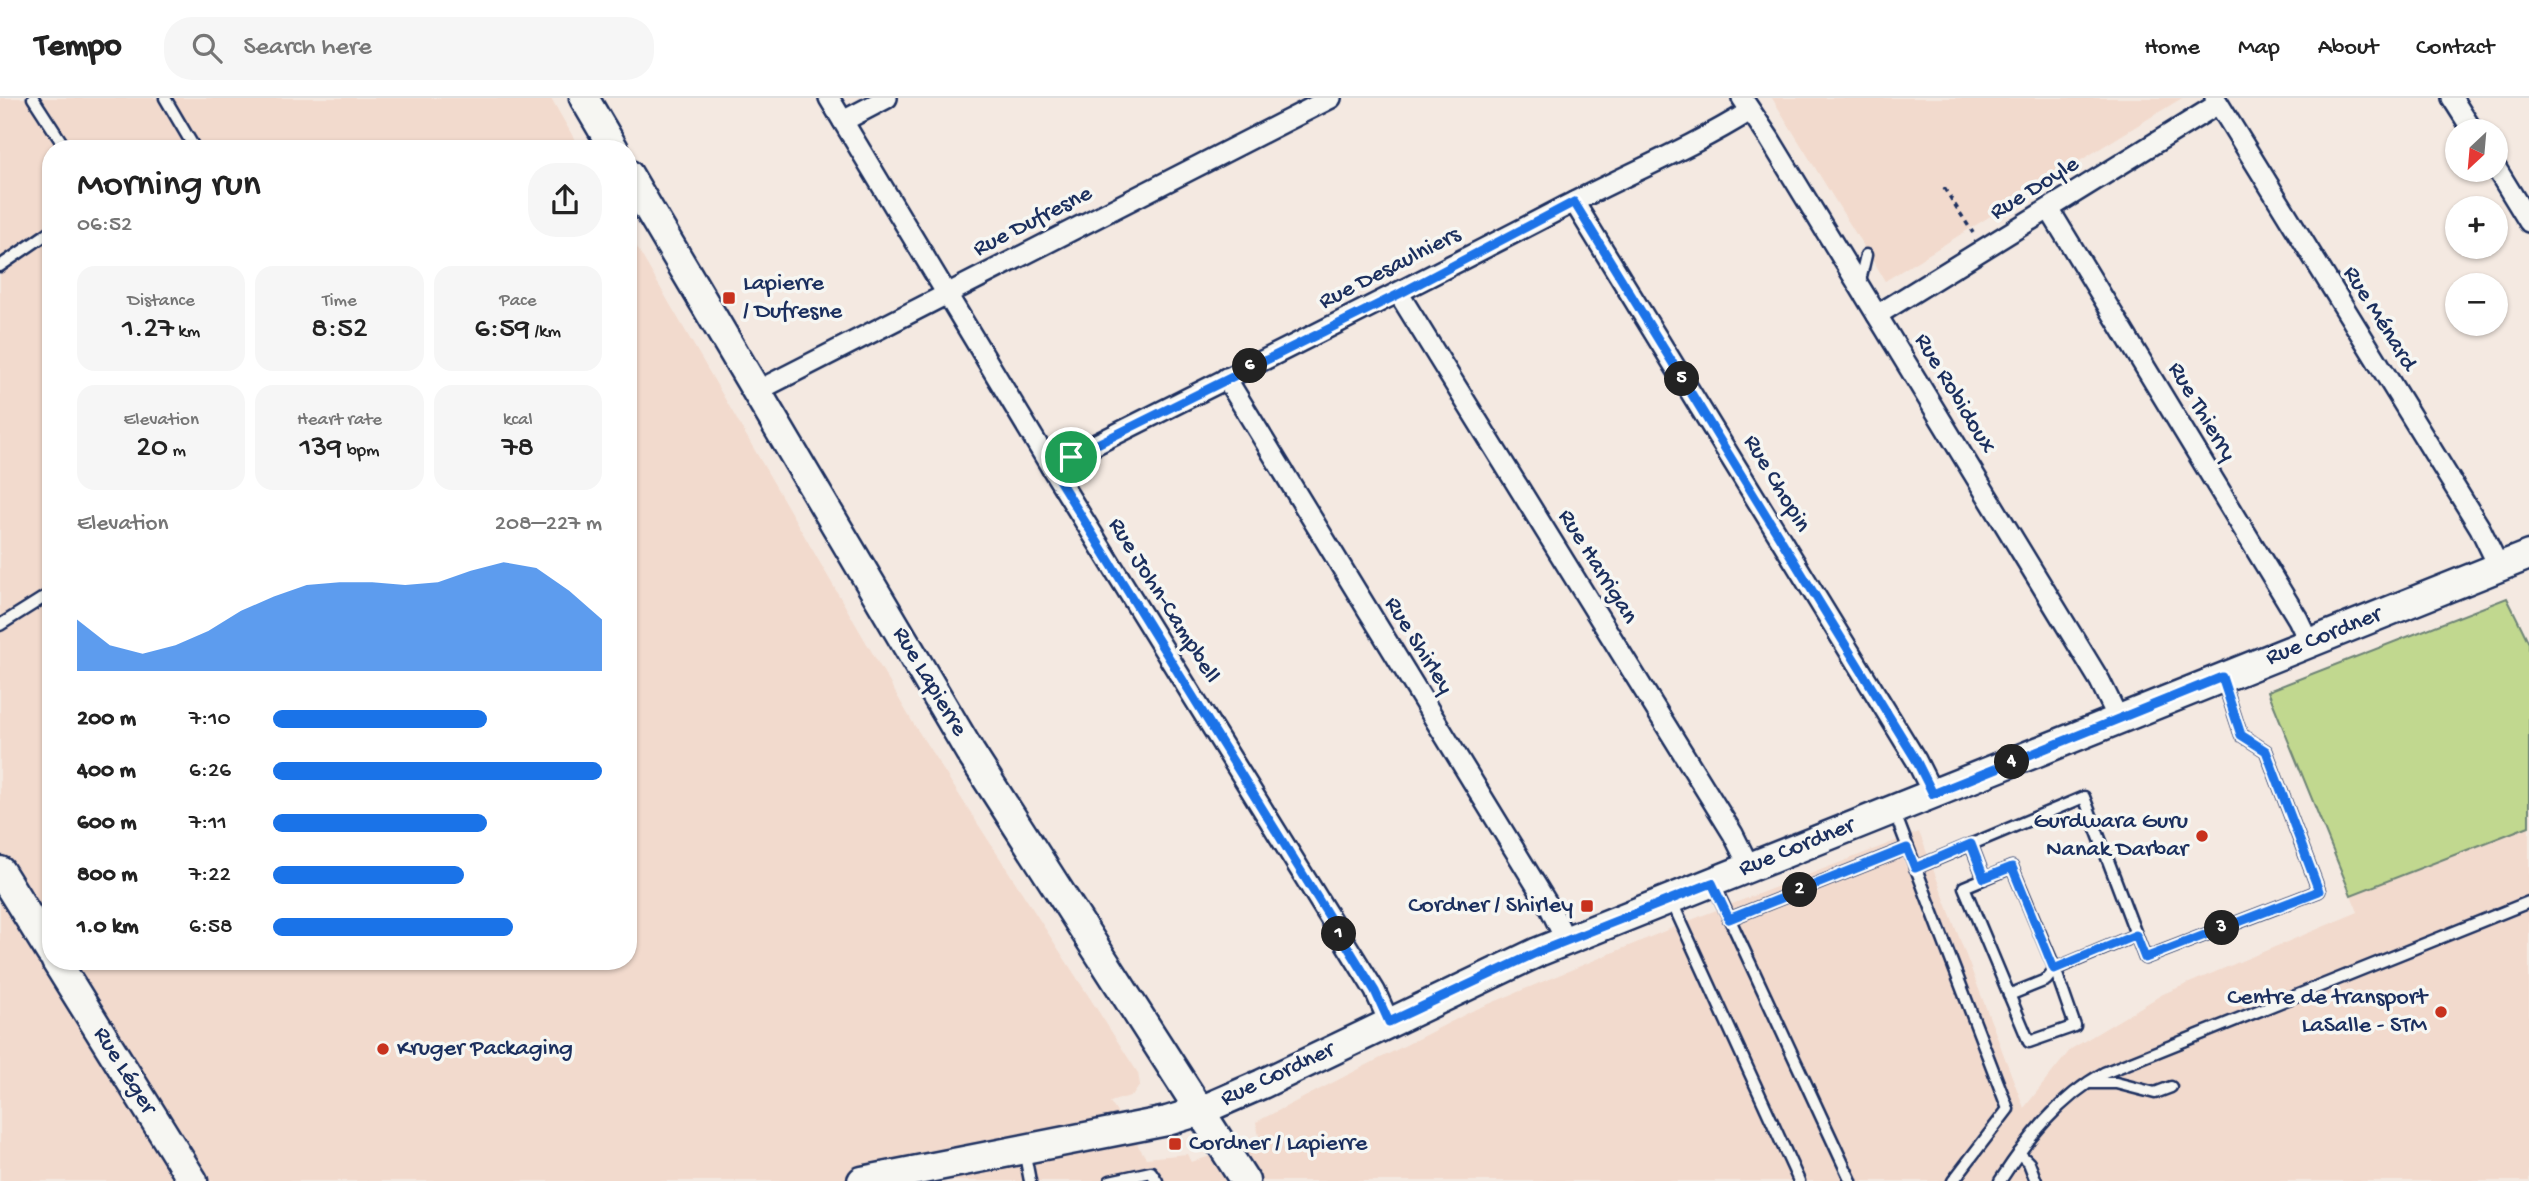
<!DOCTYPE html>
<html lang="en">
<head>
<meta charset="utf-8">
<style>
	body { margin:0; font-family:"Gochi Hand",sans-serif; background:#f6f6f6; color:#222; height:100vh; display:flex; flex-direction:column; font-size:26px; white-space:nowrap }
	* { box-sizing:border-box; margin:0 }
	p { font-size:23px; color:#767676 }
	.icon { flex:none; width:38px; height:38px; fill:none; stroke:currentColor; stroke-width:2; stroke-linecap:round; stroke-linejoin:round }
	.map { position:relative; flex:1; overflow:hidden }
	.panel { position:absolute; left:42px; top:42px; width:595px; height:830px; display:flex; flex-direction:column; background:#fff; border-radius:28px; box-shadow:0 2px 5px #0004 }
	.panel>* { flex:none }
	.needle { width:46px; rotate:206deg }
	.controls { position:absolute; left:2445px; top:21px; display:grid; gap:14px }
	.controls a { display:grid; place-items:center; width:63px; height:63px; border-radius:50%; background:#fff; box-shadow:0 2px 5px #0004; font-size:35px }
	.pin { position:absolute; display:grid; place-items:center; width:60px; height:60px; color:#fff; margin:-30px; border:4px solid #fff; border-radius:50%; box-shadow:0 2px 7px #0007 }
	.km { position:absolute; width:35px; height:35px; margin:-18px; border-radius:50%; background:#222; color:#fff; font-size:19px; line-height:35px; text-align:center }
	.round { display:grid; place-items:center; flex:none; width:74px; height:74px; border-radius:28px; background:#f6f6f6 }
	.headline { display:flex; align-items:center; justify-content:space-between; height:119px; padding:0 35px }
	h1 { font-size:38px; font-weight:600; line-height:52px }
	.stats { display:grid; grid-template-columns:repeat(3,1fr); gap:10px; height:119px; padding:7px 35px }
	.stats div { display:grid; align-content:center; border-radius:18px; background:#f6f6f6; text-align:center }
	.stats b { font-size:30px; font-weight:600 }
	.stats small { font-size:19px; font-weight:400 }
	.stats p { font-size:19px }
	.chart { height:196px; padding:14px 35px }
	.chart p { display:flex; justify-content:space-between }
	.chart svg { width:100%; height:126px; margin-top:7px; fill:#1a73e8; opacity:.7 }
	ul { padding:0 35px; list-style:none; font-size:23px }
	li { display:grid; grid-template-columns:112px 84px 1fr; align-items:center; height:52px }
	li i { height:18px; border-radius:9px; background:#1a73e8 }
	header { display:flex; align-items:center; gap:42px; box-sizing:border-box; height:98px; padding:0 35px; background:#fff; border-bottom:2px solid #e0e0e0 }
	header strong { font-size:33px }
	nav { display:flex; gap:38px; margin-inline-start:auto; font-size:24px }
	.search { width:490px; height:63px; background:#f6f6f6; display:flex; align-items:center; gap:18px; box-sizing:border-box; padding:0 24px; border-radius:28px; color:#767676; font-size:26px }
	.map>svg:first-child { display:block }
	.built { fill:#f2dacd }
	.green { fill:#c1d88f; stroke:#6e8476; stroke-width:2 }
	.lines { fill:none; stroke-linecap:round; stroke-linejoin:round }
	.lane-casing { stroke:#1b2f5e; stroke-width:15 }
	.street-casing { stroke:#1b2f5e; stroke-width:24 }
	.secondary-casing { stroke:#1b2f5e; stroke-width:33 }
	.path { stroke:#1b2f5e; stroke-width:3.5; stroke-dasharray:5 5; stroke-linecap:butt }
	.lane { stroke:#f6f6f2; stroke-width:10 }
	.street { stroke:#f6f6f2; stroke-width:19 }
	.secondary { stroke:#f6f6f2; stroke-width:28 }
	.route-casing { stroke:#fff; stroke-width:14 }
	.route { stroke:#1a73e8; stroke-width:9 }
	.poi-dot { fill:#c8321e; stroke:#f6f6f2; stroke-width:2.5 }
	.labels { text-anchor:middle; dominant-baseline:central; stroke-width:7; stroke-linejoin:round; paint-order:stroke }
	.street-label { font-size:24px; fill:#1b2f5e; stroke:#f6f6f2 }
	.poi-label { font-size:24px; fill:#1b2f5e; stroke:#f6f6f2; text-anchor:start }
</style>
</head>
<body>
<header>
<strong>Tempo</strong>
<div class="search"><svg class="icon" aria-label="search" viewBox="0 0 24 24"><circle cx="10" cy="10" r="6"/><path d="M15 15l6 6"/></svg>Search here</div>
<nav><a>Home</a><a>Map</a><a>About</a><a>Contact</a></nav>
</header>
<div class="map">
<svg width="2529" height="1083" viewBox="0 0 2529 1083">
	<rect width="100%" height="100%" fill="#f4e9e1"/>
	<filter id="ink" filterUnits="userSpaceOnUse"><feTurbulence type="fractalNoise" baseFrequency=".0143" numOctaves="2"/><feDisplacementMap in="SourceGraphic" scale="14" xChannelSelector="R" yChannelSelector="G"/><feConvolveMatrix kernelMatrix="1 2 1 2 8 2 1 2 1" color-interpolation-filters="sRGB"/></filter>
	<g filter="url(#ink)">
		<g class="built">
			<polygon points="0,0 551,0 580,51 51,51 51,863 628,863 628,134 913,625 1138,975 1140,987 1133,997 1110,1004 1146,1060 1187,1056 1191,1064 1260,1043 1256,1024 1472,913 1701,818 1919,734 2024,1010 2071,951 2163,896 2358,814 2351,797 2529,728 2529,1083 0,1083"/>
			<polygon points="1772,0 2182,0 1885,183"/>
		</g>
		<polygon class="green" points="2507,500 2529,545 2529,728 2351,797 2268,593"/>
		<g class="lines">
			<defs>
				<g id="lane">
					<polyline points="33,0 66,51"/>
					<polyline points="165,0 195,51"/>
					<polyline points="0,168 51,133"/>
					<polyline points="1859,187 1866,157"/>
					<polyline points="0,527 51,495"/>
					<polyline points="1894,713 2008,1011 1953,1083"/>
					<polyline points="1971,746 1984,780"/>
					<polygon points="2012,769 2055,871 2075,928 2029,944 1964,789"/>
					<polyline points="1915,770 2084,699 2145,860 2319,793 2266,653 2241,637 2223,582"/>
					<polyline points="1713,785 1851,1083"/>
					<polyline points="1671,802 1799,1083"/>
					<polyline points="1729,821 1907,750"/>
					<polyline points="2009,897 2046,882 2055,871 2136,837"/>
					<polyline points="2090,985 2116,985 2155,995 2171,989"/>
					<polyline points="1024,1052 1030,1083"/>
					<polyline points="2019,1055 2029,1065 2036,1083"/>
					<polyline points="1110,1083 1151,1074 1157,1083"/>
					<path d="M2000,1083c27,-42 60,-84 104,-108l425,-171"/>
				</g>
				<g id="street">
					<polyline points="829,0 1051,369 1375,893 1389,924"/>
					<polyline points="1742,0 1769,40 2100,583 2118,620"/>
					<polyline points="2215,0 2480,430 2499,469"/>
					<polyline points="2452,0 2473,33"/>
					<polyline points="843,23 887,0"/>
					<polyline points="2496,70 2529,124"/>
					<polyline points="1574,104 1916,662 1933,696"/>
					<polyline points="2049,111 2298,521 2309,544"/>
					<polyline points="1399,196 1733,736 1750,770"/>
					<polyline points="1877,217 2218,6"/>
					<polyline points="1226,280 1550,810 1566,843"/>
					<polyline points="757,293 1331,0"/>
					<path d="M1051,369c172,-87 345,-172 515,-261 61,-32 125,-58 184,-95"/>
				</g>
				<g id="secondary">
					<polyline points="584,0 614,51"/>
					<polyline points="628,76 970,654 1245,1083"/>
					<polyline points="0,773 51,855"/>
					<polyline points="56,863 193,1083"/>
					<polyline points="862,1083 1167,1023 1200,1013 1262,986 1538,854 2529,457"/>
				</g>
			</defs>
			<use href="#lane" class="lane-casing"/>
			<use href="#street" class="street-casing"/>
			<use href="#secondary" class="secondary-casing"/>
			<polyline class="path" points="1944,90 1973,135"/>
			<use href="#lane" class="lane"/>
			<use href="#street" class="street"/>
			<use href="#secondary" class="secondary"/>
		</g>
	</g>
	<g class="lines" filter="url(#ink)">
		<defs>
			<polygon id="route" points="1574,104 1916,662 1933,696 2222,579 2241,637 2266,653 2319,793 2145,860 2136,837 2054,871 2012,769 1984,780 1971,746 1915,770 1907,750 1729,821 1712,785 1538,854 1389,924 1375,893 1051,369 1399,196"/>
		</defs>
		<use href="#route" class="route-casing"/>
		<use href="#route" class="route"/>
	</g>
	<g class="poi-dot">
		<rect x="722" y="193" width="14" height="14" rx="3.5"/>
		<circle cx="2202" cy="738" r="7"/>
		<rect x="1580" y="801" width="14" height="14" rx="3.5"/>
		<circle cx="2441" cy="914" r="7"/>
		<circle cx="383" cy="951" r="7"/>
		<rect x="1168" y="1039" width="14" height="14" rx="3.5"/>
	</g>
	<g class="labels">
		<g class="street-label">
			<text transform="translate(2035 91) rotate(-32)">Rue Doyle</text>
			<text transform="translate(1033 124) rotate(-27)">Rue Dufresne</text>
			<text transform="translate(1390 171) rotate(-27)">Rue Desaulniers</text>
			<text transform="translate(2379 221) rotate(58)">Rue Ménard</text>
			<text transform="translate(1954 296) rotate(59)">Rue Robidoux</text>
			<text transform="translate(2201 314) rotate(59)">Rue Thierry</text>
			<text transform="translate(1776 386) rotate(59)">Rue Chopin</text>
			<text transform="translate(1597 469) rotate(58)">Rue Harrigan</text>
			<text transform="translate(1163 503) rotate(58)">Rue John-Campbell</text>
			<text transform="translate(2324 539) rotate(-22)">Rue Cordner</text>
			<text transform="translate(1418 548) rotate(58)">Rue Shirley</text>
			<text transform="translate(929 584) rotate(59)">Rue Lapierre</text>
			<text transform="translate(1797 750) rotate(-22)">Rue Cordner</text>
			<text transform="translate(124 973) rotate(58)">Rue Léger</text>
			<text transform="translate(1278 977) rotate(-25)">Rue Cordner</text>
		</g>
		<g class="poi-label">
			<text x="743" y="186">Lapierre<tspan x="743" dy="28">/ Dufresne</tspan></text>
			<text x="2188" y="724" text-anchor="end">Gurdwara Guru<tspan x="2188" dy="28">Nanak Darbar</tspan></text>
			<text x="1573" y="808" text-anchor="end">Cordner / Shirley</text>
			<text x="2427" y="900" text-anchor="end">Centre de transport<tspan x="2427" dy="28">LaSalle - STM</tspan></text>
			<text x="397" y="951">Kruger Packaging</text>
			<text x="1189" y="1046">Cordner / Lapierre</text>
		</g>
	</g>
</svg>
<div class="controls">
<a><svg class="needle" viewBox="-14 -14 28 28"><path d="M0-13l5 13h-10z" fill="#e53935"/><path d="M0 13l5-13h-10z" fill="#767676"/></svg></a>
<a>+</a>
<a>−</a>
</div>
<div class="pin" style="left:1071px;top:359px;background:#1e9e55"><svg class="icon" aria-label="arrive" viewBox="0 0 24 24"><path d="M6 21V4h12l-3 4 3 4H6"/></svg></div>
<b class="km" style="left:1339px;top:836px">1</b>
<b class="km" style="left:1800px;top:792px">2</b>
<b class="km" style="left:2222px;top:830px">3</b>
<b class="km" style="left:2012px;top:664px">4</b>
<b class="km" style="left:1682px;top:281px">5</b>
<b class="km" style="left:1250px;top:268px">6</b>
<section class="panel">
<div class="headline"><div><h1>Morning run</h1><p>06:52</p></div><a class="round"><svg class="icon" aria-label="share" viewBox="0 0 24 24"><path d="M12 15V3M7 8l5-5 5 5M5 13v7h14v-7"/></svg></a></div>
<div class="stats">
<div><p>Distance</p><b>1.27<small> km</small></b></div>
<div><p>Time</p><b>8:52</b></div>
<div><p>Pace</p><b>6:59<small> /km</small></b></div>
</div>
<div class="stats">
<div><p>Elevation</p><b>20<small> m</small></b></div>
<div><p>Heart rate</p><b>139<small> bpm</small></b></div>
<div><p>kcal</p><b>78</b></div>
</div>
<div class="chart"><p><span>Elevation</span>208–227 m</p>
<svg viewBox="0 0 160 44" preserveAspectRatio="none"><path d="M0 44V26L10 35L20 38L30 35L40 30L50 23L60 18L70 14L80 13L90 13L100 14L110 13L120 9L130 6L140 8L150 16L160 26V44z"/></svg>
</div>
<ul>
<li><b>200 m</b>7:10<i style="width:65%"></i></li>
<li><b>400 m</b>6:26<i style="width:100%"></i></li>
<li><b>600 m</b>7:11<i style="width:65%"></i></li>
<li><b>800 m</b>7:22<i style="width:58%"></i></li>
<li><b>1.0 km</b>6:58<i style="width:73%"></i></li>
</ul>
</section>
</div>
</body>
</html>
